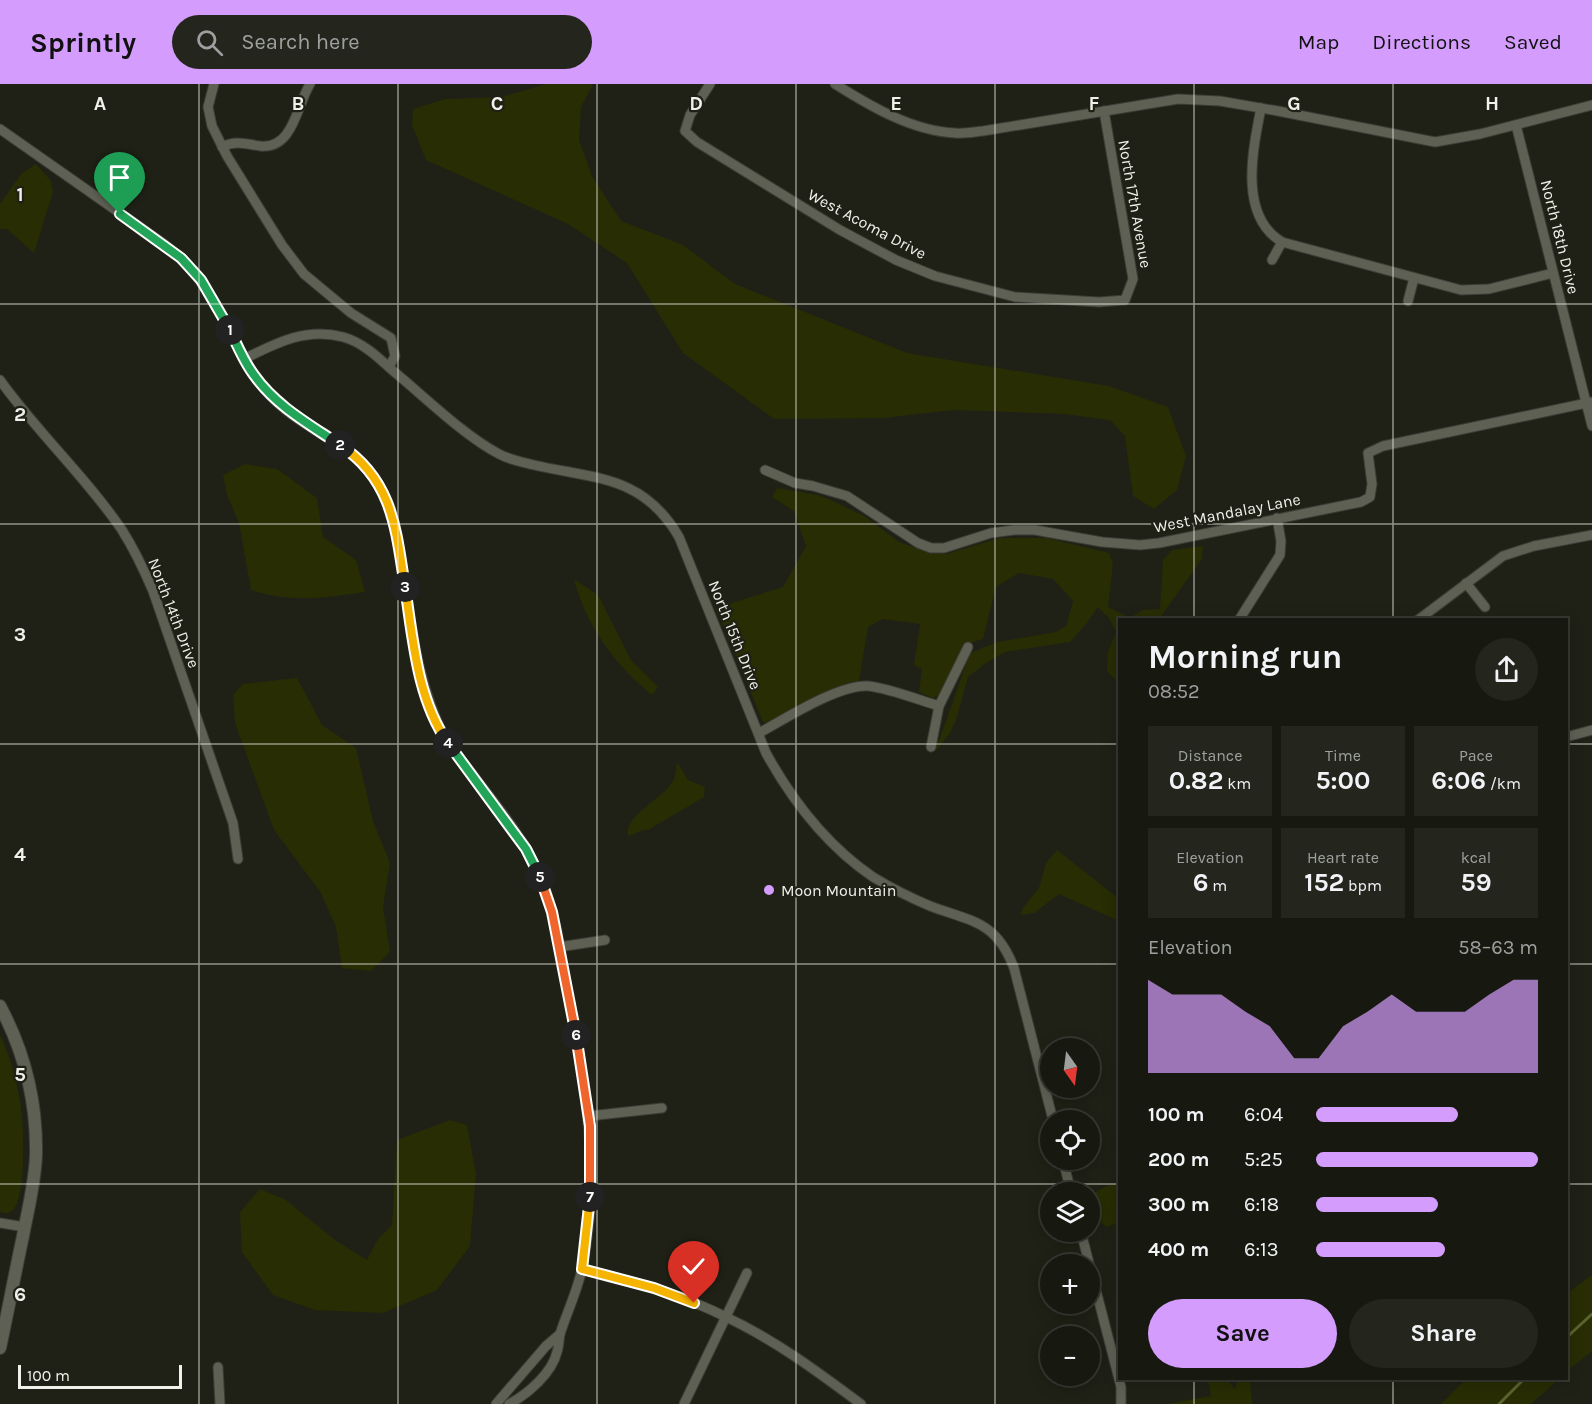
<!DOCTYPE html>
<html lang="en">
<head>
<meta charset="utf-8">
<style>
	body { margin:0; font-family:Karla,sans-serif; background:#24261e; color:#f1f3f6; height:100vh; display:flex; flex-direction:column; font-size:22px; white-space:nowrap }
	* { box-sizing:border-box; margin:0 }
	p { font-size:20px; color:#9ea09f }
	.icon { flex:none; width:33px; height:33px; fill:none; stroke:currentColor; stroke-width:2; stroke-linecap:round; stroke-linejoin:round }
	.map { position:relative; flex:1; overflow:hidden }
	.side { position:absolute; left:1118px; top:534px; width:450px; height:762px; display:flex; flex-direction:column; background:#171910; border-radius:0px; box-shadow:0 3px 15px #0003,0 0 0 2px #363830 }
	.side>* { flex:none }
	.needle { width:39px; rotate:166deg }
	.tools { position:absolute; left:1040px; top:954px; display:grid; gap:12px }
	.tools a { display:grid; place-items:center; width:60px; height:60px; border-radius:50%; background:#171910; box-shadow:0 3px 15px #0003,0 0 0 2px #363830; font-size:30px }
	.scale { position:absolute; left:18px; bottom:15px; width:164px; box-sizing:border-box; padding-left:6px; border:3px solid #f0f1ea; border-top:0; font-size:16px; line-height:21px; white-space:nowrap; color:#f0f1ea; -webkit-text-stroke:4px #1f2116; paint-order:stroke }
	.pin { position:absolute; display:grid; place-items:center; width:51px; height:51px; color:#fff; margin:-62px -26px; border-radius:50% 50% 50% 0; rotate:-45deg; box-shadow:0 0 6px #0007 }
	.pin .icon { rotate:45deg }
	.km { position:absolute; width:30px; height:30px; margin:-15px; border-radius:50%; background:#222; color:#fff; font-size:16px; line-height:30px; text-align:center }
	.round { display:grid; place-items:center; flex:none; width:63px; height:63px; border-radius:32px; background:#24261e }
	.overview { display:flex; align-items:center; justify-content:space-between; height:102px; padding:0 30px }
	h1 { font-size:33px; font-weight:700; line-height:45px }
	.metrics { display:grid; grid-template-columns:repeat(3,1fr); gap:9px; height:102px; padding:6px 30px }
	.metrics div { display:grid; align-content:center; border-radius:0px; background:#24261e; text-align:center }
	.metrics b { font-size:26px; font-weight:700 }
	.metrics small { font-size:16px; font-weight:400 }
	.metrics p { font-size:16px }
	.chart { height:168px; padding:12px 30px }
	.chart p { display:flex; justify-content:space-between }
	.chart svg { width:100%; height:108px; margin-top:6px; fill:#d49cfc; opacity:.7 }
	.action { display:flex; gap:12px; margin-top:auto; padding:12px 30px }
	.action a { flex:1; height:69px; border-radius:36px; background:#d49cfc; color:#111; font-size:24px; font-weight:700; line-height:69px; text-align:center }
	.action a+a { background:#24261e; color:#f1f3f6 }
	ul { padding:0 30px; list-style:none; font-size:20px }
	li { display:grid; grid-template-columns:96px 72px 1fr; align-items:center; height:45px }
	li i { height:15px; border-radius:8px; background:#d49cfc }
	header { display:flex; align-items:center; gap:36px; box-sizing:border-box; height:84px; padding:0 30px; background:#d49cfc; color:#111 }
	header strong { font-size:28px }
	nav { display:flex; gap:33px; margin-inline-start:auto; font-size:21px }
	.search { width:420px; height:54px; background:#24261e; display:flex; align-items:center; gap:15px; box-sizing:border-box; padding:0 21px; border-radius:33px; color:#9ea09f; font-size:22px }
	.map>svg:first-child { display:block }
	.green { fill:#282d04 }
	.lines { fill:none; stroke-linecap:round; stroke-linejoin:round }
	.stream { stroke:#5b632e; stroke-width:3 }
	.minor-casing { stroke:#3c3d36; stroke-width:11 }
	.tertiary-casing { stroke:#3c3d36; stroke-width:14 }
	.minor { stroke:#5d6053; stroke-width:9 }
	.tertiary { stroke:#5d6053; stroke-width:12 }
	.split-1-casing { stroke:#fff; stroke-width:12 }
	.split-2-casing { stroke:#fff; stroke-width:12 }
	.split-3-casing { stroke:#fff; stroke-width:12 }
	.split-4-casing { stroke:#fff; stroke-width:12 }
	.split-5-casing { stroke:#fff; stroke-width:12 }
	.split-6-casing { stroke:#fff; stroke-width:12 }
	.split-7-casing { stroke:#fff; stroke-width:12 }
	.split-8-casing { stroke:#fff; stroke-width:12 }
	.split-1 { stroke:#22a559; stroke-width:8 }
	.split-2 { stroke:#22a559; stroke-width:8 }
	.split-3 { stroke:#f5b400; stroke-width:8 }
	.split-4 { stroke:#f5b400; stroke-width:8 }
	.split-5 { stroke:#22a559; stroke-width:8 }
	.split-6 { stroke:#f0652b; stroke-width:8 }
	.split-7 { stroke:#f0652b; stroke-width:8 }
	.split-8 { stroke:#f5b400; stroke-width:8 }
	.grid { fill:none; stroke:#f0f1ea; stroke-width:1.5; stroke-opacity:0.55 }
	.poi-dot { fill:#d49cfc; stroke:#1f2116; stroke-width:2 }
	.labels { text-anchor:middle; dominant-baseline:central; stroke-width:4.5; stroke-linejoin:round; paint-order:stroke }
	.street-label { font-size:16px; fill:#f0f1ea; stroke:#1f2116 }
	.poi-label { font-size:16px; fill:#f0f1ea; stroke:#1f2116; text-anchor:start }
	.grid-label { font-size:20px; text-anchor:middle; font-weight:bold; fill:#f0f1ea; stroke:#1f2116; stroke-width:4.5; stroke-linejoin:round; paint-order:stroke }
</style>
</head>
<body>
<header>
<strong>Sprintly</strong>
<div class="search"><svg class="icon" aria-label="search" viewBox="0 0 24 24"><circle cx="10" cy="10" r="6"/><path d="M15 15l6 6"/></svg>Search here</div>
<nav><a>Map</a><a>Directions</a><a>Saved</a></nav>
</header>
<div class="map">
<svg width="1592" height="1320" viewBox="0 0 1592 1320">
	<rect width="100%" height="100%" fill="#1f2116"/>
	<g class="green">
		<polygon points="546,0 593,0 581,23 579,56 592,92 621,137 683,161 735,200 907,269 1109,302 1168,323 1186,372 1177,406 1154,425 1133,412 1125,352 1110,336 1064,330 953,326 884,334 774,335 683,269 627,179 568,140 426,76 412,41 413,25 445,15 501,13"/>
		<polygon points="36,80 51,97 53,108 34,169 7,145 0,145 0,120 22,89"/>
		<path d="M245,380l32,5 40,29 6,39 33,23 9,32c-38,6 -77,11 -114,-2l-12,-67 -12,-28 -4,-20z"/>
		<polygon points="777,404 818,411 833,417 864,432 899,458 930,469 946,470 1000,454 1047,454 1109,469 1113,480 1108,523 1130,534 1142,526 1160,525 1163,476 1172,466 1203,462 1202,475 1159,535 1119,536 1119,599 1107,587 1108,568 1116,548 1109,534 1098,523 1086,540 1070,558 1005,568 986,579 968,593 956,636 950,649 935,668 970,569 998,558 1056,548 1066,542 1073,517 1053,495 1019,489 996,503 983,555 963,561 943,610 933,614 919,608 922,585 914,581 920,540 883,535 868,543 859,597 851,598 767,638 763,638 716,524 783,503 806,462 794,427 772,413"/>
		<path d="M574,495l24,16 33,65 27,27 -6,8c-36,-29 -66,-69 -78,-116z"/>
		<polygon points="297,594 322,641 356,664 373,737 390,779 383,823 390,868 371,887 342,884 336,843 321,809 274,746 235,639 233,611 243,600"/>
		<path d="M677,678l11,18 17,7 -1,10 -56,33h-4l-16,6c-5,-20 36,-38 45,-55 3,-5 3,-13 4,-19z"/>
		<polygon points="1057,766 1119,815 1119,837 1059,810 1034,829 1020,831 1023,824 1039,804 1046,779"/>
		<path d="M0,951c10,21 16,43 20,66 4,19 7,96 -7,109 -4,4 -8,3 -13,2z"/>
		<polygon points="450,1036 467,1041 476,1090 470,1162 437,1206 383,1229 315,1226 273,1211 242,1168 240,1128 260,1105 286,1116 335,1156 367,1176 378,1155 392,1141 397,1056"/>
		<polygon points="1119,1098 1119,1139 1106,1143 1094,1130 1090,1111 1105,1103"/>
		<polygon points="1592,1191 1592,1267 1566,1288 1566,1210"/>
		<polygon points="1467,1294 1559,1294 1559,1295 1531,1320 1441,1320"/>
		<polygon points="1208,1295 1226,1295 1235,1305 1238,1295 1250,1295 1252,1320 1167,1320 1211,1312"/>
	</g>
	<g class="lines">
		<g class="stream">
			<polyline points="1566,1254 1592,1230"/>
			<polyline points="1499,1320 1525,1294"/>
		</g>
		<defs>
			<g id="minor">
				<polyline points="214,0 208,23 212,42 227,72 282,161 304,190 351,229 391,254 395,272 389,283"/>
				<polyline points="710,0 690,31 685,47 697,58 840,146 896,176 935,192 1015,213 1099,218 1125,216 1133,195 1104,27"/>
				<path d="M835,0c35,22 77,47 120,49 9,1 19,-1 28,-2l195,-32 42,2 58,10 157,31 45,-8 112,-29"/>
				<path d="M1261,24c-8,41 -23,108 21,134l179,48 28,-1 64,-16"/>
				<polyline points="1516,41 1592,342"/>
				<path d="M0,45l164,115c22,18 39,37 53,62 17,29 28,60 50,86 40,46 100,50 123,116 8,22 10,47 14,71 9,57 14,104 40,158 33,47 78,92 99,146 15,38 19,80 27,120 16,91 31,173 12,266 -5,23 -15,43 -22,65 -1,6 -1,12 -3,18 -5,21 -29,42 -48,52"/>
				<path d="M222,63c13,-7 24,-3 38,-1 33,4 37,-41 50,-62"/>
				<polyline points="1272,176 1282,158"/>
				<polyline points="1408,217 1414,194"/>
				<path d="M244,275c32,-16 62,-32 99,-22 19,5 35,20 49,33 32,26 71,65 107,84 11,6 23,8 35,11 61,14 109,10 145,72l87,216c27,49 60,92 107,124 18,11 38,21 57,29 43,16 66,15 84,62l39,152"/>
				<path d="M0,296c37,52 86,97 122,150 12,19 22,40 31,61l80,232 5,36"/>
				<polyline points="765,386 795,399 813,402 847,412 918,459 931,464 944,464 991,449 1014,446 1035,446 1102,458 1140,461 1159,459 1361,418 1370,413 1372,400 1368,369 1383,362 1592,318"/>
				<polyline points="1466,499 1485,523"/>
				<polyline points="1239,536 1280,471 1281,457 1277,434"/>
				<polyline points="1418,536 1503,472 1534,462 1592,451"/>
				<path d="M759,649c26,-14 80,-49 109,-47 20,2 51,14 71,20"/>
				<polyline points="1566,653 1592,646"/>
				<polyline points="931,663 939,622 968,563"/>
				<polyline points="559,863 605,856"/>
				<polyline points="589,1032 662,1024"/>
				<polyline points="1063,1076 1071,1108"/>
				<polyline points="0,1139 25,1143"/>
				<polyline points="1081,1148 1121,1303 1121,1320"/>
				<path d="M582,1185c49,13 99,25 144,48 49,23 92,55 135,87"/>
				<polyline points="218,1283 220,1320"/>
				<polyline points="496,1320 546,1262 560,1250"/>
				<polyline points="684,1320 747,1189"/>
			</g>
			<path id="tertiary" d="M0,922c24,45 37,97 36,149 -1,28 -8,54 -13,81 -8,37 -15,75 -23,112"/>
		</defs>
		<use href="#minor" class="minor-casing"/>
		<use href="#tertiary" class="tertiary-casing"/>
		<use href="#minor" class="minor"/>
		<use href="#tertiary" class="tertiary"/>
	</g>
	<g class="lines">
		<defs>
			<polyline id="split-1" points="120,130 181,174 201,196 230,246"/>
			<path id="split-2" d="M230,246c7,15 14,32 24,45 22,31 55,49 86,70"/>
			<path id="split-3" d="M340,361c53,35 56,85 65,142"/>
			<path id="split-4" d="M405,503c8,52 12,112 43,156"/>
			<polyline id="split-5" points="448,659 526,765 540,793"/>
			<polyline id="split-6" points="540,793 552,828 576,951"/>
			<polyline id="split-7" points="576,951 590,1042 590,1113"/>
			<polyline id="split-8" points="590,1113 582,1185 654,1204 694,1219"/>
		</defs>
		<use href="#split-1" class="split-1-casing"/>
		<use href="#split-2" class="split-2-casing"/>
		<use href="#split-3" class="split-3-casing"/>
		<use href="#split-4" class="split-4-casing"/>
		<use href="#split-5" class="split-5-casing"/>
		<use href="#split-6" class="split-6-casing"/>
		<use href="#split-7" class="split-7-casing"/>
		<use href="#split-8" class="split-8-casing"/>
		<use href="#split-1" class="split-1"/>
		<use href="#split-2" class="split-2"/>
		<use href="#split-3" class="split-3"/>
		<use href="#split-4" class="split-4"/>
		<use href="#split-5" class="split-5"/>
		<use href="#split-6" class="split-6"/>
		<use href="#split-7" class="split-7"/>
		<use href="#split-8" class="split-8"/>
	</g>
	<path class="grid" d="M199,0v1320M398,0v1320M597,0v1320M796,0v1320M995,0v1320M1194,0v536M1393,0v536M0,220h1592M0,440h1592M0,660h1119M1566,660h26M0,880h1119M1566,880h26M0,1100h1119M1566,1100h26M1194,1294v26M1393,1294v26"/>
	<circle class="poi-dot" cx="769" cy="806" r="6"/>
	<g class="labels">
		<g class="street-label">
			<text transform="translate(1135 120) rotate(80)">North 17th Avenue</text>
			<text transform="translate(867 140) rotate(28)">West Acoma Drive</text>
			<text transform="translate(1560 153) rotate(76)">North 18th Drive</text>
			<text transform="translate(1227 429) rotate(-11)">West Mandalay Lane</text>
			<text transform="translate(174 529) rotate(69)">North 14th Drive</text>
			<text transform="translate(735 551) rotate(68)">North 15th Drive</text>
		</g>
		<g class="poi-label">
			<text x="781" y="806">Moon Mountain</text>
		</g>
	</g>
	<g class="grid-label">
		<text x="100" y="26">A</text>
		<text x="298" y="26">B</text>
		<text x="497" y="26">C</text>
		<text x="696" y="26">D</text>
		<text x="896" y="26">E</text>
		<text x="1094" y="26">F</text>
		<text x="1294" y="26">G</text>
		<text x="1492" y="26">H</text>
		<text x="20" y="117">1</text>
		<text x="20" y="337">2</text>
		<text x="20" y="557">3</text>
		<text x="20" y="777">4</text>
		<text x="20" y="997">5</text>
		<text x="20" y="1217">6</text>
	</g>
</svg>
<div class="tools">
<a><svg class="needle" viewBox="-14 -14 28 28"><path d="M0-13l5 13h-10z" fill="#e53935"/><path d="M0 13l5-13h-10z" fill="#9ea09f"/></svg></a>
<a><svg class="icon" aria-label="locate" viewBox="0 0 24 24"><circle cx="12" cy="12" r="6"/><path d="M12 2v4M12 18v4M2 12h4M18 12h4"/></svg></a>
<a><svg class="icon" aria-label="layers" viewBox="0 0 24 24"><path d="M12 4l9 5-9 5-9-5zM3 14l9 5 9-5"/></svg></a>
<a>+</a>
<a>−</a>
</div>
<div class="scale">100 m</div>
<div class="pin" style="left:120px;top:130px;background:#1e9e55"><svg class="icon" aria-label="arrive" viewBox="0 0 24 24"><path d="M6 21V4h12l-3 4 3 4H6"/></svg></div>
<div class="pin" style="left:694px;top:1219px;background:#d93025"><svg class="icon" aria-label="check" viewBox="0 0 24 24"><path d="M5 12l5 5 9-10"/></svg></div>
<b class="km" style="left:230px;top:246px">1</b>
<b class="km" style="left:340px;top:361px">2</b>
<b class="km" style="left:405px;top:503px">3</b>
<b class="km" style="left:448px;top:659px">4</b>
<b class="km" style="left:540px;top:793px">5</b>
<b class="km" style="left:576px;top:951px">6</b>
<b class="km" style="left:590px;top:1113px">7</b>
<section class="side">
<div class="overview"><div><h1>Morning run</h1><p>08:52</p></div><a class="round"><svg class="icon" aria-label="share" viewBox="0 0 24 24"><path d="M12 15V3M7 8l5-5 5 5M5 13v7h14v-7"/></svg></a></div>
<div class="metrics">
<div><p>Distance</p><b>0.82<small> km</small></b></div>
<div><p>Time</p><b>5:00</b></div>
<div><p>Pace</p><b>6:06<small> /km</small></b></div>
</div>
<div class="metrics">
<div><p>Elevation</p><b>6<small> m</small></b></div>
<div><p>Heart rate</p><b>152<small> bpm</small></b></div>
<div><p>kcal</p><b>59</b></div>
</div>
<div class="chart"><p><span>Elevation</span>58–63 m</p>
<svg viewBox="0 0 160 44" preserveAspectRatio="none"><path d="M0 44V6L10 12L20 12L30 12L40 19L50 25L60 38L70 38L80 25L90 19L100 12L110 19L120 19L130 19L140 12L150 6L160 6V44z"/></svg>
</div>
<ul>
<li><b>100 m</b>6:04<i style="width:64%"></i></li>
<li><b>200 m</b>5:25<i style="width:100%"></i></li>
<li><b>300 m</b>6:18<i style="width:55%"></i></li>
<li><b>400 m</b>6:13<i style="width:58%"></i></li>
</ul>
<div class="action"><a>Save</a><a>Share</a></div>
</section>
</div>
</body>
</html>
